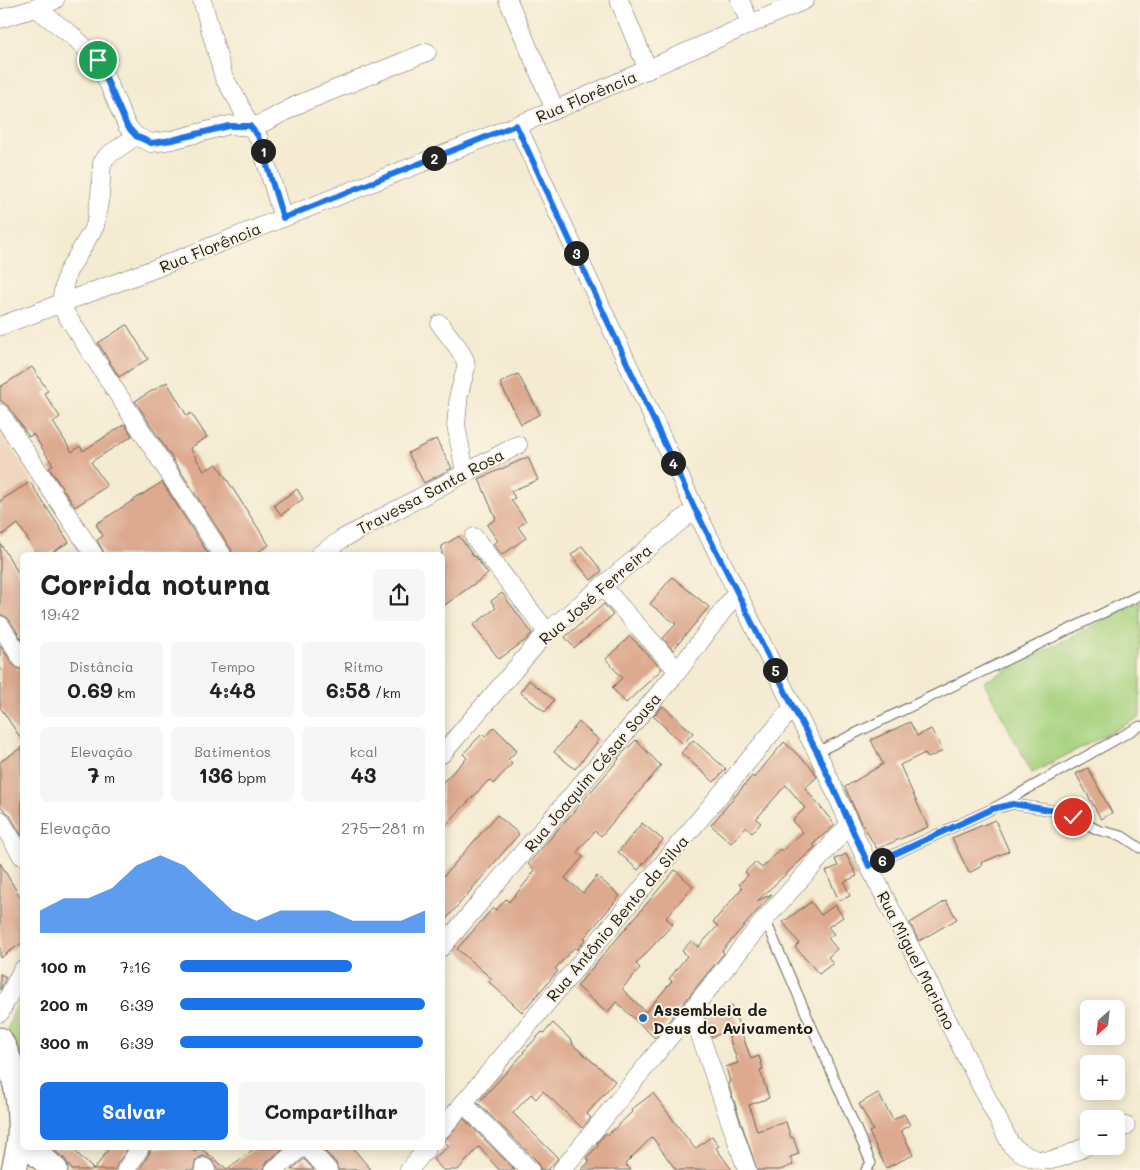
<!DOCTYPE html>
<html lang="pt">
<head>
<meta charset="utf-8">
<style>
	body { margin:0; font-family:Mali,sans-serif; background:#f6f6f6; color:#202124; height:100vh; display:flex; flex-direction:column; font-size:19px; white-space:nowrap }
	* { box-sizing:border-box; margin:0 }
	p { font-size:16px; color:#757577 }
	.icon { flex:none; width:28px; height:28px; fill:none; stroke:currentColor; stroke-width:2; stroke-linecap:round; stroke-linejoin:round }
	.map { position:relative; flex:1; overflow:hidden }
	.drawer { position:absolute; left:20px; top:552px; width:425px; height:598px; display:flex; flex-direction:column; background:#fff; border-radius:8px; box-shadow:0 2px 12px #0003 }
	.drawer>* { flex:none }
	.needle { width:32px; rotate:207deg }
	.fabs { position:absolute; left:1080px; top:1000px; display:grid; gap:10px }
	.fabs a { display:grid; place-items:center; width:45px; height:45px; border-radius:8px; background:#fff; box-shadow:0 2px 12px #0003; font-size:25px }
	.pin { position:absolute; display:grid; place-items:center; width:42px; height:42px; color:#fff; margin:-21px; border:2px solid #fff; border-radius:50%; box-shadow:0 1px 5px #0007 }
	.km { position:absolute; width:25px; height:25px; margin:-12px; border-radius:50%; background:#222; color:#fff; font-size:14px; line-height:25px; text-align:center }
	.round { display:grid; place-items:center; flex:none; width:52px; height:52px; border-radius:8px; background:#f6f6f6 }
	.summary { display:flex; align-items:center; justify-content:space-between; height:85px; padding:0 20px }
	h1 { font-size:28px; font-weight:700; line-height:38px }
	.stats { display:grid; grid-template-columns:repeat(3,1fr); gap:8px; height:85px; padding:5px 20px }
	.stats div { display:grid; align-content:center; border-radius:8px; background:#f6f6f6; text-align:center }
	.stats b { font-size:21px; font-weight:700 }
	.stats small { font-size:14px; font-weight:400 }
	.stats p { font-size:14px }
	.chart { height:140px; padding:10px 20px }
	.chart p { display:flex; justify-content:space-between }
	.chart svg { width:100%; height:90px; margin-top:5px; fill:#1a73e8; opacity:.7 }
	.primary-button { display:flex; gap:10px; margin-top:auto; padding:10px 20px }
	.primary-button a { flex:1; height:58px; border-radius:8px; background:#1a73e8; color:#fff; font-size:20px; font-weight:700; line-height:58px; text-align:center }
	.primary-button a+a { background:#f6f6f6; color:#202124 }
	ul { padding:0 20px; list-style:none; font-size:16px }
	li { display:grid; grid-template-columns:80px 60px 1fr; align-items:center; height:38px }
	li i { height:12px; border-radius:6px; background:#1a73e8 }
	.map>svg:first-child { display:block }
	.built { fill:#f1d5bd }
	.green { fill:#a4d07d; stroke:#60764c }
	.building { fill:#dda98f }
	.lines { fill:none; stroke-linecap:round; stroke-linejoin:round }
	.lane-casing { stroke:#68645c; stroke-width:11 }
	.street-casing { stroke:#68645c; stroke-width:19 }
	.secondary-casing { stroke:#68645c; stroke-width:27 }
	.lane { stroke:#fff; stroke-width:9 }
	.street { stroke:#fff; stroke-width:18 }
	.secondary { stroke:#fff; stroke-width:25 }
	.route-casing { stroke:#fff; stroke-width:10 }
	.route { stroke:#1a73e8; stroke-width:6 }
	.poi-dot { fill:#1f6fb2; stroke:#fcf5e5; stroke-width:2 }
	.labels { text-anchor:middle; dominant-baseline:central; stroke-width:4; stroke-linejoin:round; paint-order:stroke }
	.street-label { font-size:16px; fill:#1c1c1c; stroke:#fcf5e5 }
	.poi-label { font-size:16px; font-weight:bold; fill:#1c1c1c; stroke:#fcf5e5; text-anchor:start }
</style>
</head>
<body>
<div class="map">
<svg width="1140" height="1170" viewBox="0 0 1140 1170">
	<rect width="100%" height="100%" fill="#fcf5e5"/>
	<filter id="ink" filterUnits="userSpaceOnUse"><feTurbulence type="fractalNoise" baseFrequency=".02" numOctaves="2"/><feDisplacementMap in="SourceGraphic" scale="10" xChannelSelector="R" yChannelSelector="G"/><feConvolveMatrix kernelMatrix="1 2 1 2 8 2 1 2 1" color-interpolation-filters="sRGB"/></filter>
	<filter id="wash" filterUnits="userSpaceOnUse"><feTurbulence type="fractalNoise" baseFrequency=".0096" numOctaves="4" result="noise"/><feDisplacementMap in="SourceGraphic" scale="20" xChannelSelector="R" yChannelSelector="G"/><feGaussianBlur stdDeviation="1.12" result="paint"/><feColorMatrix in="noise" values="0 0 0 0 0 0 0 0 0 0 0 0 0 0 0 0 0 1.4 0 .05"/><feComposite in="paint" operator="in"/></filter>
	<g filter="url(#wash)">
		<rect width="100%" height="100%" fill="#f4ebd2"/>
		<polygon class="built" points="0,431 32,481 0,501"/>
		<g class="green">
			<polygon points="1140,601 1140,717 1032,773 984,682"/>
			<path d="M17,1005l5,1v74c-16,-35 -22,-38 -5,-75z"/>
		</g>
		<g id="blocks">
			<g class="building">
				<polygon points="127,325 148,359 119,377 98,343"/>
				<polygon points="32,367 48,391 44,393 60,417 53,422 72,452 80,446 83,451 125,424 132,436 91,462 107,486 75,507 49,468 53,465 33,434 29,437 9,407 0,400 0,387"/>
				<polygon points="518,374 540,414 521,424 500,383"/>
				<polygon points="167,382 187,416 191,413 207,437 190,448 204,471 217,464 269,545 253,555 233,555 231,549 135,401"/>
				<polygon points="436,439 452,468 424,483 408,453"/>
				<polygon points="528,457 538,480 511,491 515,498 511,500 526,521 518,527 526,538 502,555 493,544 498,541 487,525 496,519 479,479"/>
				<polygon points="30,482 69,542 47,555 38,555 18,524 0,536 0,501"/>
				<polygon points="162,482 209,555 105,555 97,540 103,536 96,524"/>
				<polygon points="297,489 303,499 281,515 274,505"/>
				<polygon points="459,536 474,557 475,556 488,574 442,607 442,546"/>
				<polygon points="0,543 22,579 22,640 9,619 0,614"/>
				<polygon points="582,546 602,571 591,580 571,555"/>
				<polygon points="672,577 709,607 673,650 663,638 676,624 650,604"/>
				<polygon points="502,593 532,633 526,640 499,659 473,625 496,608 491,601"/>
				<polygon points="604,604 613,615 574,648 565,637"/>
				<polygon points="630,636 662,669 626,703 612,688 622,678 606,659"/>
				<polygon points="0,645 13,665 18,669 22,670 22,740 0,707"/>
				<polygon points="529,680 554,700 545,712 520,692"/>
				<polygon points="663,706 693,733 683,744 653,716"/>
				<polygon points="579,722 599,740 575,769 554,752"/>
				<polygon points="910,722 917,736 931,729 943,751 928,758 925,753 900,765 928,827 877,849 860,821 845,787 883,764 871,740"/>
				<polygon points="494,727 517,750 508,760 512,764 493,784 489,780 442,829 442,783 467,758 463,754 482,734 485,737"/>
				<polygon points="636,740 661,766 601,836 595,831 577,852 583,857 565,878 583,893 597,876 620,896 584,938 586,939 579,947 577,950 575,947 555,969 558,971 522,1012 489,982 492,979 457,949 493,908 496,910 506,899 509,902 527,881 535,870 528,864 619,759 618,758"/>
				<polygon points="693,740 726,769 714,782 681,753"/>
				<polygon points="784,742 812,768 817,777 805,788 835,825 813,844 815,847 814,848 757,901 772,894 722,951 724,953 655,1038 616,1002 607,1013 577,986 675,870 693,886 666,918 673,924 636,964 640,968 622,989 646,1012 672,981 669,979 687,956 682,951 691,941 698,947 718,926 713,922 742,888 739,884 748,875 745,872 755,862 762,868 780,849 782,851 803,832 792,821 805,808 786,785 756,819 761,823 752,833 745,827 731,843 711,825 752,776 754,778"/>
				<polygon points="22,747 22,836 9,814 0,806 0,762"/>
				<polygon points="1088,768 1112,813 1101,819 1076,774"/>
				<polygon points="497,815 519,834 442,924 442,878"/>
				<polygon points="995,820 1009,851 981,863 982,866 969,873 952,838"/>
				<polygon points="642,823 663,840 638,870 618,852"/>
				<polygon points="846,854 857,876 844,882 850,896 839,901 826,871 838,866 835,859"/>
				<polygon points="0,863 22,900 22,943 0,958"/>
				<polygon points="946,901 957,919 919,941 910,923"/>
				<polygon points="811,902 821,915 835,905 843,917 828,927 834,934 828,938 837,949 828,957 833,963 819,974 795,947 799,943 783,922"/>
				<polygon points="0,974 6,977 0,990"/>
				<polygon points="732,1006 751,1059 759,1056 763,1069 760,1070 769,1098 749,1105 757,1131 786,1122 791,1138 793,1137 799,1154 790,1157 793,1165 780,1170 757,1170 728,1083 730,1082 726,1067 738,1063 727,1031 712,1037 705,1017"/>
				<polygon points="553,1023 573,1042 572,1044 615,1081 587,1114 591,1118 582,1128 543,1091 536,1099 531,1094 513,1113 558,1158 548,1170 540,1170 538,1162 478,1103 524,1053 523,1052 542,1032 544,1033"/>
				<polygon points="653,1093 695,1149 712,1136 719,1146 716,1148 732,1170 676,1170 652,1137 625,1164 631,1170 581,1170 590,1161 586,1158 599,1145 597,1143 606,1133 608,1135 632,1112 631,1110"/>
				<polygon points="878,1093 893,1120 904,1114 910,1125 901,1130 913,1155 886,1168 869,1132 873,1130 859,1104"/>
				<polygon points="464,1119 515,1170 499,1170 479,1147 458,1170 443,1170 433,1159 449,1146 444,1141"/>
				<polygon points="52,1148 72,1148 94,1170 72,1170 65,1159"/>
				<polygon points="109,1148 128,1148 117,1164 115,1170 94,1170"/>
				<polygon points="151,1148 188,1148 195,1151 198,1148 200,1148 227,1169 255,1148 285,1148 267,1162 264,1170 217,1170 213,1161 204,1156 199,1158 195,1162 194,1170 139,1170 149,1154"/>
				<polygon points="322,1148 353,1148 371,1170 338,1170 336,1163"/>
				<polygon points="304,1159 314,1170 291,1170"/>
			</g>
		</g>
	</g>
	<g filter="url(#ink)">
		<use href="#blocks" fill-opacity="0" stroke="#68645c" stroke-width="1"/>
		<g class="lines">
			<defs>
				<g id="lane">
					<polyline points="817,752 1140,595"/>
					<polyline points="1002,807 1013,804 1056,811 1073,817 1098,830 1122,836 1140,848"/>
					<polyline points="869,866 992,809 1140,726"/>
					<polyline points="765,919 871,1163 866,1170"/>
				</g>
				<g id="street">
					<polyline points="202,0 224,78 238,101 250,127 263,123 299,104 427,52"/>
					<polyline points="508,0 555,110"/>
					<polyline points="619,0 648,70"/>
					<polyline points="740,0 750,23"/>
					<polyline points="36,8 74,37 98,60 127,126 136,136 151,143 172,140 229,125 250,127 258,136 283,218"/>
					<polyline points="0,19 36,8 55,0"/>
					<path d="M517,125l178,384 42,83 56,115 24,45 52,114 142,279c30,25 44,16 78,0"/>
					<polyline points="136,136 107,156 102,163 100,196 95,226 67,273 60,305 222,555"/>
					<polyline points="440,324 459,349 465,360 466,368 459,394 456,425 465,472"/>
					<polyline points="0,326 159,267 555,110 805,0"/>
					<polyline points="0,413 94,555"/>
					<polyline points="474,537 547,632"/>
					<polyline points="319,555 342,539 518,445"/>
					<polyline points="602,586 678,671"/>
					<polyline points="0,625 22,659"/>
					<polyline points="442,754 547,632 695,509"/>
					<polyline points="0,820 22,856"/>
					<polyline points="442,947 678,671 737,592"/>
					<polyline points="692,1012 747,1170"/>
					<polyline points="0,1013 22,970"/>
					<polyline points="463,1103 530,1170"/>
					<polyline points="442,1129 793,707"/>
					<polyline points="1116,1131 1126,1126"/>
					<polyline points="308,1148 328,1170"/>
					<polyline points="204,1167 206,1170"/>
					<polyline points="126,1170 140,1148"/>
					<polyline points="274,1170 301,1148"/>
					<polyline points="409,1170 427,1148"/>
					<polyline points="562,1170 765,919 850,824"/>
				</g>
				<g id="secondary">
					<path d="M0,1040c15,29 21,62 20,95 0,12 -4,24 -6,35"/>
					<polyline points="31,1148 55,1170"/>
				</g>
			</defs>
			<use href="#lane" class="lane-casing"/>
			<use href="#street" class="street-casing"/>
			<use href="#secondary" class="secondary-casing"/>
			<use href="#lane" class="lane"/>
			<use href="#street" class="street"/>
			<use href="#secondary" class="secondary"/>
		</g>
	</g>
	<g class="lines" filter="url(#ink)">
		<defs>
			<polyline id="route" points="98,60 127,126 136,136 151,143 172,140 229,126 250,126 258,136 283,218 516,125 695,509 737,592 793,707 817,752 869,866 992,809 1013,804 1056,811 1073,817"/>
		</defs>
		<use href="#route" class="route-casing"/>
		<use href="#route" class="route"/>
	</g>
	<circle class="poi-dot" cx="643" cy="1018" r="5"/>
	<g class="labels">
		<g class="street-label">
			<text transform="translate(586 96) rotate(-23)">Rua Florência</text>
			<text transform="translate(210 247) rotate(-22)">Rua Florência</text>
			<text transform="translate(430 491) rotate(-28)">Travessa Santa Rosa</text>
			<text transform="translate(595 594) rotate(-41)">Rua José Ferreira</text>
			<text transform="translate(592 772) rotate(-50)">Rua Joaquim César Sousa</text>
			<text transform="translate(617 918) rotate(-50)">Rua Antônio Bento da Silva</text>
			<text transform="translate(917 960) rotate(63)">Rua Miguel Mariano</text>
		</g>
		<g class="poi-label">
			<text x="653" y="1009">Assembleia de<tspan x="653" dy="18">Deus do Avivamento</tspan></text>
		</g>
	</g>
</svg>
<div class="fabs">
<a><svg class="needle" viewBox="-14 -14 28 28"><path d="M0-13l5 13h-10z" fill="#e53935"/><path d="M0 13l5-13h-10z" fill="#757577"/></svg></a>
<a>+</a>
<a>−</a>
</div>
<div class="pin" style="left:98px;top:60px;background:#1e9e55"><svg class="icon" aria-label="arrive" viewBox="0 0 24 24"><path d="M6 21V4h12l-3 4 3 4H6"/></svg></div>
<div class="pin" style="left:1073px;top:817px;background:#d93025"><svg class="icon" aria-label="check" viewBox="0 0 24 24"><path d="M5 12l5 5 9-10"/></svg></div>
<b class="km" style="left:263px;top:151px">1</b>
<b class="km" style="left:434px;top:158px">2</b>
<b class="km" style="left:576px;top:253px">3</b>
<b class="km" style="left:673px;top:463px">4</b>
<b class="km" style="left:775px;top:670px">5</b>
<b class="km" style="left:882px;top:860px">6</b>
<section class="drawer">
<div class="summary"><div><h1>Corrida noturna</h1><p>19:42</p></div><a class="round"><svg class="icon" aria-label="share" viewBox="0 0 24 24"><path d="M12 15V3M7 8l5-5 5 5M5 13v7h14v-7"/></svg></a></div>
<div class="stats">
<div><p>Distância</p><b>0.69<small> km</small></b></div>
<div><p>Tempo</p><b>4:48</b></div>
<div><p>Ritmo</p><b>6:58<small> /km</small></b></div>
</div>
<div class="stats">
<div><p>Elevação</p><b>7<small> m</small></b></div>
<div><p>Batimentos</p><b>136<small> bpm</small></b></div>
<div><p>kcal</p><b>43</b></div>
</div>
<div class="chart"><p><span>Elevação</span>275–281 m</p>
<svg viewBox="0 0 160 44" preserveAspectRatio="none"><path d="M0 44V33L10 27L20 27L30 22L40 11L50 6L60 11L70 22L80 33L90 38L100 33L110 33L120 33L130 38L140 38L150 38L160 33V44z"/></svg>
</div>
<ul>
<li><b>100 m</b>7:16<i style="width:70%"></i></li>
<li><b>200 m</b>6:39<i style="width:100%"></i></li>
<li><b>300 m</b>6:39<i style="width:99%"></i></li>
</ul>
<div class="primary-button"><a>Salvar</a><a>Compartilhar</a></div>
</section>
</div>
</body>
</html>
